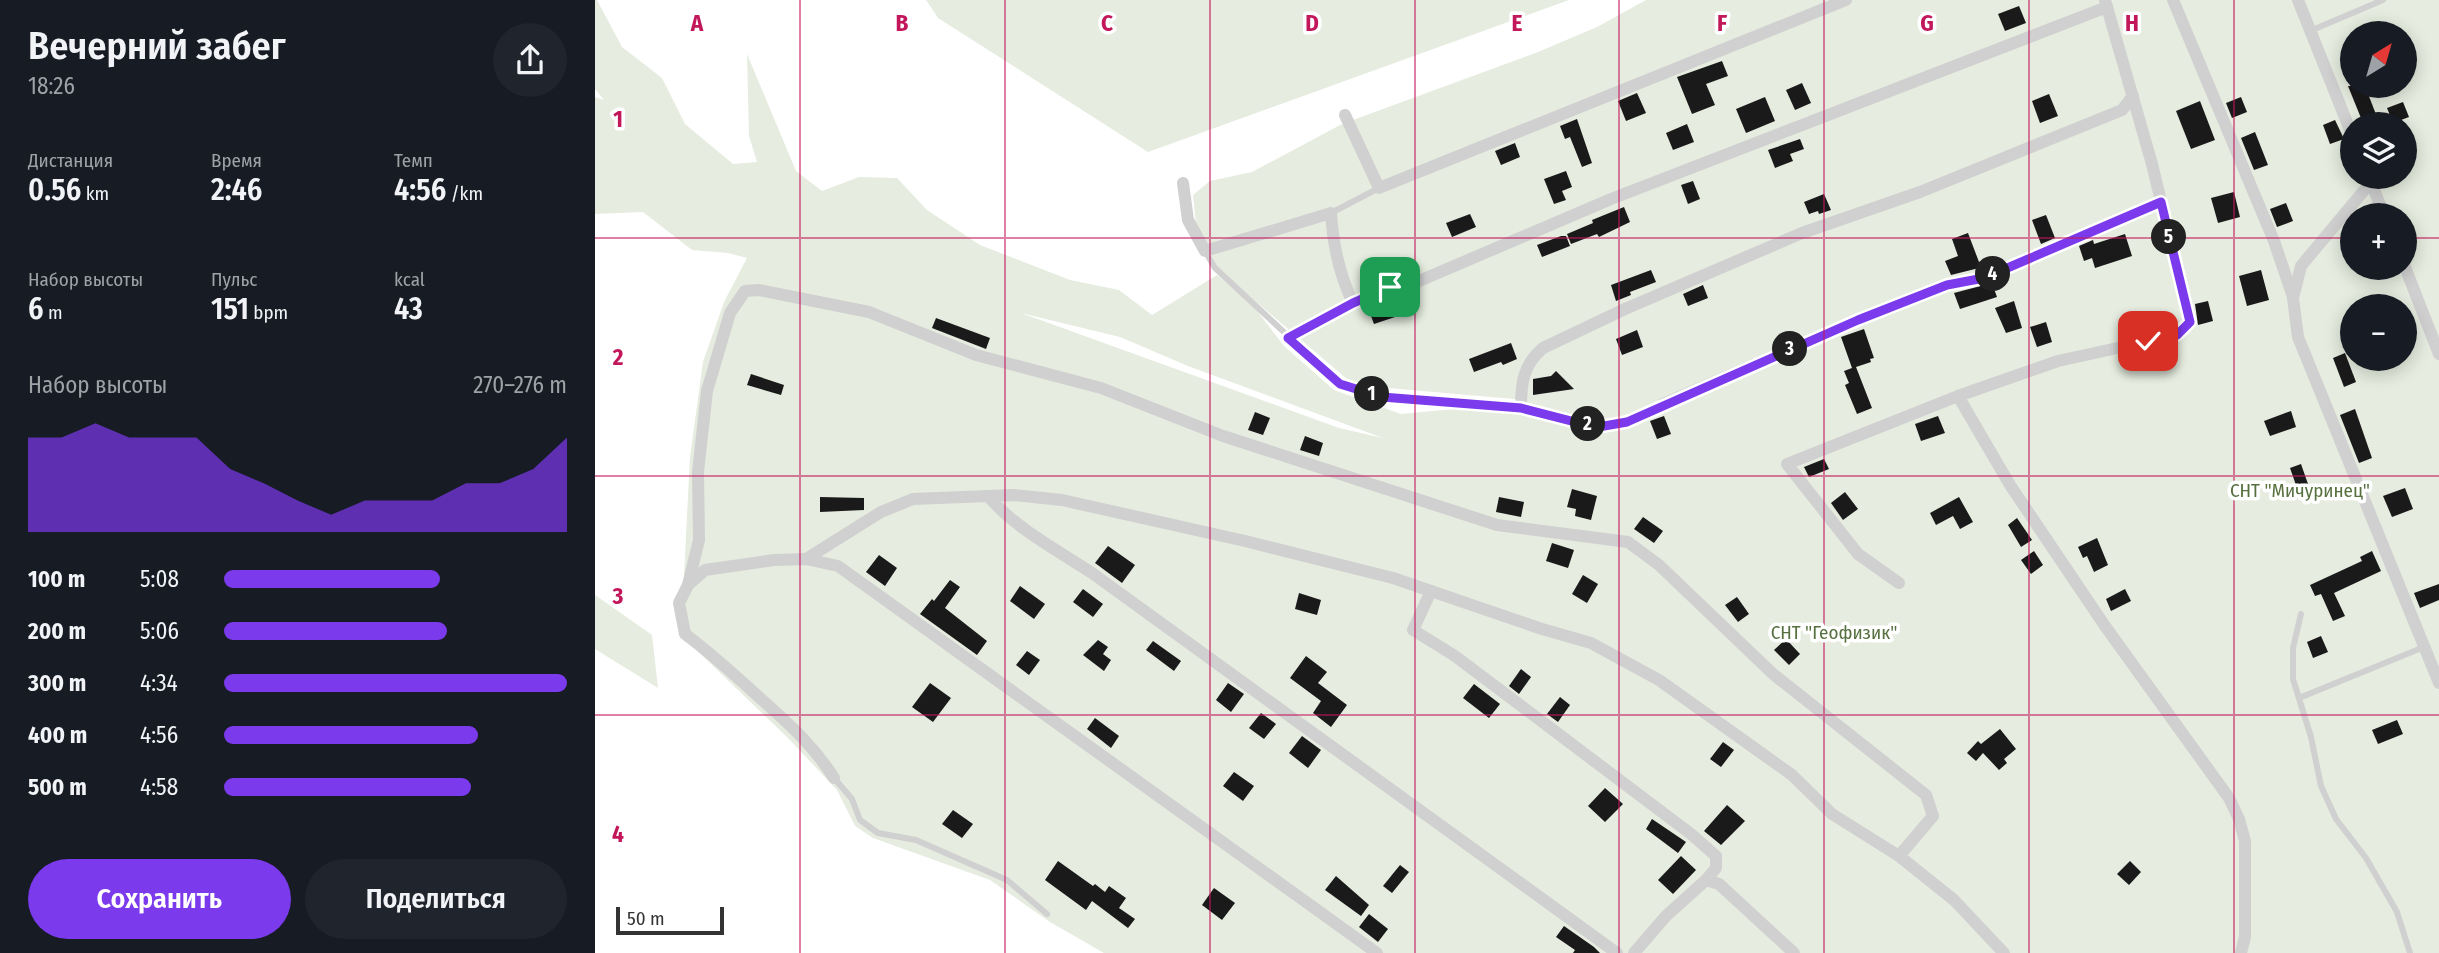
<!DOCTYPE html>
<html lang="ru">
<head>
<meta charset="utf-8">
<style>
	body { margin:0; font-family:"Fira Sans Condensed",sans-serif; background:#20242c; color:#f1f3f6; height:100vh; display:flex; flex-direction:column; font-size:26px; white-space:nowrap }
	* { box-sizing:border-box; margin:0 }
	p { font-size:23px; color:#9ea1a6 }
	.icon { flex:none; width:38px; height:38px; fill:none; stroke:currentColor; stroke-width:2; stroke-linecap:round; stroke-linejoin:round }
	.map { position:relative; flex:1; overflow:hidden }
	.details { display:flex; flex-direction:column; background:#171b24; width:595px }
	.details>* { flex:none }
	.needle { width:46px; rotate:37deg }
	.tools { position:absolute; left:1745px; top:21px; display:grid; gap:14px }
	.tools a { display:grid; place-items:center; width:77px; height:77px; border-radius:50%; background:#171b24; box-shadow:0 4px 18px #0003; font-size:35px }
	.scale { position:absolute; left:21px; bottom:18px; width:108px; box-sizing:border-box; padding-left:7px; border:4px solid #333; border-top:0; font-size:19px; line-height:24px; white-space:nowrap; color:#333; -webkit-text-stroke:5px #fff; paint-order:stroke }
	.pin { position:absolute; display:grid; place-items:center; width:60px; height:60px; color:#fff; margin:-30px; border-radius:14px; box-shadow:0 4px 10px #0006 }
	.km { position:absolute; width:35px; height:35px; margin:-18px; border-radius:50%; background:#222; color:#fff; font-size:19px; line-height:35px; text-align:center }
	.round { display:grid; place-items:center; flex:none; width:74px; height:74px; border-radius:37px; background:#20242c }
	.summary { display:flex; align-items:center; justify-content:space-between; height:119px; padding:0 28px }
	h1 { font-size:38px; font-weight:600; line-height:52px }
	.metrics { display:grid; grid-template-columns:repeat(3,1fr); gap:10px; height:119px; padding:7px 28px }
	.metrics div { display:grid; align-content:center }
	.metrics b { font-size:30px; font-weight:600 }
	.metrics small { font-size:19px; font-weight:400 }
	.metrics p { font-size:19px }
	.chart { height:196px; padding:14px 28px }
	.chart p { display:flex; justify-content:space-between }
	.chart svg { width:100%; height:126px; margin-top:7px; fill:#7c3aed; opacity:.7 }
	.primary-button { display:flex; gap:14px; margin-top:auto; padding:14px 28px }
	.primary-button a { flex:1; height:80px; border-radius:42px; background:#7c3aed; color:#fff; font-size:28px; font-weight:600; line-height:80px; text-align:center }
	.primary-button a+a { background:#20242c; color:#f1f3f6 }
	ul { padding:0 28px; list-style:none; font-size:23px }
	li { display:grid; grid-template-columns:112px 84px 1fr; align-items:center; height:52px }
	li i { height:18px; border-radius:9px; background:#7c3aed }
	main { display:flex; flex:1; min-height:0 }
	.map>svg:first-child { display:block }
	.green { fill:#e6ecdf; fill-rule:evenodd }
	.building { fill:#1a1a1a }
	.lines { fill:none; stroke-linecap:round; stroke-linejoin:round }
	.service { stroke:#d0d0d0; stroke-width:6 }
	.minor { stroke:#d0d0d0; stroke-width:12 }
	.route-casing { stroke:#fff; stroke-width:14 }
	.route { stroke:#7c3aed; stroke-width:9 }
	.grid { fill:none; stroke:#c2185b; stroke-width:2; stroke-opacity:0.55 }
	.labels { text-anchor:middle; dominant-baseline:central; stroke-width:7; stroke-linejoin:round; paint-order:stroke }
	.park-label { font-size:19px; fill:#56703f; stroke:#fff }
	.grid-label { font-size:23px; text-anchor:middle; font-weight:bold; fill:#c2185b; stroke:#fff; stroke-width:7; stroke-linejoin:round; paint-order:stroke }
</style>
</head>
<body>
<main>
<section class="details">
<div class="summary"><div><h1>Вечерний забег</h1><p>18:26</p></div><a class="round"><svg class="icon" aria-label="share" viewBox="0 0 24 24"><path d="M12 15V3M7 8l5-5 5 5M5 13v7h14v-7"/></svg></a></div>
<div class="metrics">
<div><p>Дистанция</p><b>0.56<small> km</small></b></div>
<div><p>Время</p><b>2:46</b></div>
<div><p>Темп</p><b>4:56<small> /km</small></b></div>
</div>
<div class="metrics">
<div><p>Набор высоты</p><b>6<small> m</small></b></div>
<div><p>Пульс</p><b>151<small> bpm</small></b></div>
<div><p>kcal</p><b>43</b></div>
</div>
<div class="chart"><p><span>Набор высоты</span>270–276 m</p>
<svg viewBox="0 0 160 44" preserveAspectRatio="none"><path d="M0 44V11L10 11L20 6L30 11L40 11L50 11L60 22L70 27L80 33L90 38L100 33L110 33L120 33L130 27L140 27L150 22L160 11V44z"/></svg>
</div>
<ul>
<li><b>100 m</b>5:08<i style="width:63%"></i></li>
<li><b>200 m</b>5:06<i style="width:65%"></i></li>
<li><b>300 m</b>4:34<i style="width:100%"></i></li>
<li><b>400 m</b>4:56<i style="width:74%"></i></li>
<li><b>500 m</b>4:58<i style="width:72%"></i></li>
</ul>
<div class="primary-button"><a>Сохранить</a><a>Поделиться</a></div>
</section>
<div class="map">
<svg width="1844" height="953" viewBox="0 0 1844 953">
	<rect width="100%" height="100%" fill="#fff"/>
	<g class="green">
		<path d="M0,0h2l25,47 40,31 23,46 48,40 24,-2 -8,-26 -2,-82 49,117 26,20 37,-14 38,1 30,32 53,35 90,35 49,10 33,25 65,-40 34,28 33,43 50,44 67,24 63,-6 74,7 -13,-15 -171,-15 -135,-115 -23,-45 -3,-30 17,-14 42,-9 90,-48 196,-72 59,-25 49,-27h793v953h-1335l-54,-31 -60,-42 -117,-42 -18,-12 -18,-36 -48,-51 -108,-104 9,-178 13,-95 21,-60 23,-44 -19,-5 -36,-3 -49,-38 -48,2v-117l9,3 -9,-11zM1757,33h53v53h-53zM1757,124h53v53h-53zM1757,215h53v53h-53zM1757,306h53v53h-53zM426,313l99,24 68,29 195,72 -44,-10z"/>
		<polygon points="331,0 974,0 553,152 343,18"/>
		<polygon points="0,595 57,635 63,688 0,649"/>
	</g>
	<g class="building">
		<polygon points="1424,6 1431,23 1410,31 1403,14"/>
		<polygon points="1127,61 1133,76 1111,84 1120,105 1097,114 1082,77"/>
		<polygon points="1207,83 1216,103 1200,110 1191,90"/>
		<polygon points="1753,86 1770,86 1782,117 1768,123"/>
		<polygon points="1042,93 1051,113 1031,121 1023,101"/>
		<polygon points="1454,94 1463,116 1445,123 1437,101"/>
		<polygon points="1170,97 1180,121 1151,133 1141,109"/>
		<polygon points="1646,97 1652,112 1637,118 1631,103"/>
		<polygon points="1605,101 1620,140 1596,149 1581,111"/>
		<polygon points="1808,102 1814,117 1798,123 1792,108"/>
		<polygon points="982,119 997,163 987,167 975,137 970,139 965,126"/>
		<polygon points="1740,120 1749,139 1735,144 1728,125"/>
		<polygon points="1092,124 1099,142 1078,150 1071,133"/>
		<polygon points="1660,132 1673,165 1659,170 1646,138"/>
		<polygon points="1205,139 1209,149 1195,154 1198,161 1180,168 1173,150"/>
		<polygon points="920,143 925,157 906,165 900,151"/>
		<polygon points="971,171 977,187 967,191 971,200 959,204 949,179"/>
		<polygon points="1098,181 1105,199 1093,204 1086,185"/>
		<polygon points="1639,192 1645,217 1623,223 1616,198"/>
		<polygon points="1229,194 1236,210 1224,214 1223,211 1214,214 1209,202"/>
		<polygon points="1691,203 1698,221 1682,227 1675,209"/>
		<polygon points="1029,207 1035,222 1004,237 1002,234 976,244 972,234 998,223 997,220"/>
		<polygon points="875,214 881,227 857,237 851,223"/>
		<polygon points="1451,215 1460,238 1446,244 1437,220"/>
		<polygon points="1373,233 1384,262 1390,260 1392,266 1356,275 1350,261 1363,256 1357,239"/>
		<polygon points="1530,234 1537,256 1500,268 1497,258 1489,261 1484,246 1498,240 1499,244"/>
		<polygon points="966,236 971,236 975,246 947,257 942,245"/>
		<polygon points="1056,270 1061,282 1035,292 1036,295 1021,301 1016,285"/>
		<polygon points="1666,270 1674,300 1652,306 1644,276"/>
		<polygon points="1397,283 1402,297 1365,309 1359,293"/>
		<polygon points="1108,285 1113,298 1093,306 1088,294"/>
		<polygon points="794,301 800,317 779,324 773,308"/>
		<polygon points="1419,301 1427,328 1411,333 1400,308"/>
		<polygon points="1613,301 1618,321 1603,325 1600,304"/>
		<polygon points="1539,314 1544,330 1529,335 1524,319"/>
		<polygon points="341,318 395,338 391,349 337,328"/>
		<polygon points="1451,322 1457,342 1442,347 1435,327"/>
		<polygon points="1269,329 1279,358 1275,359 1276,362 1261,367 1277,408 1262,414 1250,385 1254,383 1249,371 1257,368 1246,337"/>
		<polygon points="1042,330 1048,347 1027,355 1021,339"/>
		<polygon points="916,343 922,359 908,365 906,362 879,372 874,359"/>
		<polygon points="1547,352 1549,365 1529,368 1527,356"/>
		<polygon points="1750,353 1761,382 1749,387 1738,358"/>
		<polygon points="961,371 979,389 938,395 938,379 956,376"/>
		<polygon points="156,374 189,385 186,395 152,385"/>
		<polygon points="1760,409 1777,458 1764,463 1745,415"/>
		<polygon points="1696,411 1701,427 1675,436 1669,421"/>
		<polygon points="660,412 675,418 668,435 653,430"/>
		<polygon points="1069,416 1076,434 1062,439 1055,421"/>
		<polygon points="1343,416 1350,433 1326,441 1320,424"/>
		<polygon points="710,436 728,443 724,456 705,450"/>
		<polygon points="1229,459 1234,469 1214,477 1209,467"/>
		<polygon points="1706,464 1713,484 1702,488 1695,468"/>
		<polygon points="1810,488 1818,509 1797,517 1788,496"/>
		<polygon points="977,489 1002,496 996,520 980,516 981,509 972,507"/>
		<polygon points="1250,492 1263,509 1248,520 1236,503"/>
		<polygon points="225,497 269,498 269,510 225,512"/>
		<polygon points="904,497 929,502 926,517 901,512"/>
		<polygon points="1364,497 1378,522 1365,529 1358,516 1341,525 1335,513"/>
		<polygon points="1048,517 1068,531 1059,543 1039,529"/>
		<polygon points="1422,518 1437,540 1426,547 1413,525"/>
		<polygon points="1502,538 1513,565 1499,572 1492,556 1488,558 1483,547"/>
		<polygon points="957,543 979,550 973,568 951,561"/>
		<polygon points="513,546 540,565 527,583 500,563"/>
		<polygon points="1439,551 1448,565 1436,574 1426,560"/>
		<polygon points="1777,551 1786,571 1739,593 1750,616 1738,621 1726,594 1720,596 1715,585 1767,561 1765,557"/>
		<polygon points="284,555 302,568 290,586 271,572"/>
		<polygon points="988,575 1003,584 992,603 977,594"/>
		<polygon points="355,580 365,587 350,608 392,641 382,655 325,614 337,599 339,601"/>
		<polygon points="1844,584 1844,600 1825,608 1819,593"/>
		<polygon points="425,586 450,604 439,619 415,601"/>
		<polygon points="488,589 508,604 498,617 478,602"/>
		<polygon points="1530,589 1536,601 1516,611 1511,599"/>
		<polygon points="704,593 726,600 722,615 700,609"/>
		<polygon points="1142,597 1154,614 1143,622 1130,605"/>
		<polygon points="1726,636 1733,652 1718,658 1712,642"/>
		<polygon points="1191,639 1205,654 1194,665 1179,650"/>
		<polygon points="503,640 513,647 508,654 516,660 509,671 488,655"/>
		<polygon points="558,641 586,661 579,671 551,650"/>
		<polygon points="432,651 445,660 434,675 421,665"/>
		<polygon points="711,656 732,672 723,683 752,705 736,727 718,713 726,701 695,678"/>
		<polygon points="926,669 936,677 924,694 914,686"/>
		<polygon points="335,683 356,698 338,722 317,707"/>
		<polygon points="633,683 649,694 636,712 621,700"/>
		<polygon points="879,684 905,704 894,718 868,698"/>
		<polygon points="965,697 975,705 963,722 952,714"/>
		<polygon points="666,713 681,724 669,739 654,728"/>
		<polygon points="500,718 524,736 516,748 492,729"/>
		<polygon points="1802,720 1808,734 1783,744 1777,730"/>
		<polygon points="1405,729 1421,749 1409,759 1412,763 1404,770 1388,753 1381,761 1372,753 1383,741 1386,744"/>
		<polygon points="707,736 726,750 713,768 694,753"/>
		<polygon points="1128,742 1139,750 1126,767 1115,759"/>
		<polygon points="639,772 659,786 648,801 628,786"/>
		<polygon points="1010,788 1028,804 1010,822 993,806"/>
		<polygon points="1132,805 1150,821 1126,845 1109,831"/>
		<polygon points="358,810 378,824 367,838 347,824"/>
		<polygon points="1057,819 1091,842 1083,853 1051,829"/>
		<polygon points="1086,856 1101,870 1078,894 1063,880"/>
		<polygon points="463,861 498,886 500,884 510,892 514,886 531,898 524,908 540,919 533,928 497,901 491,910 450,880"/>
		<polygon points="1535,861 1546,872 1534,885 1522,874"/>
		<polygon points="805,865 814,872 797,893 788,886"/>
		<polygon points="741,876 774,905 766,916 730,890"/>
		<polygon points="619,888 640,903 627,920 607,905"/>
		<polygon points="774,914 793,929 783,942 764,927"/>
		<polygon points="969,926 999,947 1005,953 978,953 980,950 961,937"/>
	</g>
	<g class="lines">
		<g class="service">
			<polyline points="1715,31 1788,0"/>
			<polyline points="736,213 784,188"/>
			<polyline points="610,251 620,268 745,384 787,397 926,408 984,423 1009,426 1032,422 1068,404"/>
			<polyline points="693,338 758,303"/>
			<polyline points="1706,614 1698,648 1698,679 1716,737 1726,786 1741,819 1771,858 1802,912 1815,953"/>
			<polyline points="1704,698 1829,647"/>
			<polyline points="239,778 257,799 265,820 283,833 321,840 412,880 452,914"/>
		</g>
		<g class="minor">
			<polyline points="1578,0 1679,241 1698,297"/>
			<polyline points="1703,0 1757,135"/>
			<polyline points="750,115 784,188 1251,0"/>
			<polyline points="1774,177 1789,215"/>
			<polyline points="1776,182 1706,266 1698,298 1703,337 1844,683"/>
			<path d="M588,183l5,37 17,31 126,-38c2,32 8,61 22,90l37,-16 29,-6 192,-82 496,-192"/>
			<polyline points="1810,267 1844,354"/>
			<polyline points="1363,396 1463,361 1582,335 1595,322 1557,164 1510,0"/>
			<polyline points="1068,404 1263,320 1352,285 1389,277 1566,202"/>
			<path d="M926,408c0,-25 2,-43 22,-60l82,-39 177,-76 118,-41 202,-82 11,-14"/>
			<polyline points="393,496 418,495 467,500 650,541 798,578 947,629 996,643 1064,680 1197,775 1237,814 1304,856"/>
			<path d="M211,559l75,-47 32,-13 75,-3c27,32 69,54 104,77l525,380"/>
			<polyline points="1304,583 1263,554 1192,464 1363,396 1415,485 1510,626 1634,798 1644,819 1650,841 1650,937 1646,953"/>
			<polyline points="93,585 104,540 103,472 112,391 135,313 150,291 164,290 274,312 381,355 506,388 628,436 902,525 1033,542 1064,565 1178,674 1331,795 1338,816 1304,856 1359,900 1409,953"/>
			<polyline points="836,591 818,630 860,656 1096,834 1121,856 1121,868 1111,880"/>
			<path d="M239,778c-21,-33 -45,-54 -74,-80 -24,-22 -48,-44 -75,-64l-6,-31 9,-18 17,-15 69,-10 32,-1 32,7 539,387"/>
			<polyline points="1039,953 1071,916 1111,880 1124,884 1199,953"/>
		</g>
	</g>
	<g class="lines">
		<defs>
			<polyline id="route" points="795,287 758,303 693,338 745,384 787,397 926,408 984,423 1009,426 1032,422 1263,320 1352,285 1389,278 1566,202 1595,322 1582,335 1553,341"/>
		</defs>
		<use href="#route" class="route-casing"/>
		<use href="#route" class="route"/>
	</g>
	<path class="grid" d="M205,0v953M410,0v953M615,0v953M820,0v953M1024,0v953M1229,0v953M1434,0v953M1639,0v953M0,238h1757M1810,238h34M0,476h1844M0,715h1844"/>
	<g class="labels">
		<g class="park-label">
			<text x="1705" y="490">СНТ "Мичуринец"</text>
			<text x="1239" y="632">СНТ "Геофизик"</text>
		</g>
	</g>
	<g class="grid-label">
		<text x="102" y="31">A</text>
		<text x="307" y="31">B</text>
		<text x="512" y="31">C</text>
		<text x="717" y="31">D</text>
		<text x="922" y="31">E</text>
		<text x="1127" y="31">F</text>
		<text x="1332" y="31">G</text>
		<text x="1537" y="31">H</text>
		<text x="23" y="127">1</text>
		<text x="23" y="365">2</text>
		<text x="23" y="604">3</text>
		<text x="23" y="842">4</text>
	</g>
</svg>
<div class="tools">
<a><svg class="needle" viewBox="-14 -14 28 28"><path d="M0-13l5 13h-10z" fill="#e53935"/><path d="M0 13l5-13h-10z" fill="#9ea1a6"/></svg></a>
<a><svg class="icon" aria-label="layers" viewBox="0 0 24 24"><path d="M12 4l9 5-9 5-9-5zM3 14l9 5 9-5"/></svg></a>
<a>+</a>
<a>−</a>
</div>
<div class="scale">50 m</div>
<div class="pin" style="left:795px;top:287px;background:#1e9e55"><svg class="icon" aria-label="arrive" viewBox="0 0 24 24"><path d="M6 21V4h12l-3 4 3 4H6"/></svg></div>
<div class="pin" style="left:1553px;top:341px;background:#d93025"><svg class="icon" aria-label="check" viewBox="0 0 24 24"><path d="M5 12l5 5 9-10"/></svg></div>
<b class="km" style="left:777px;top:394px">1</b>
<b class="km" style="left:993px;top:424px">2</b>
<b class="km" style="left:1195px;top:349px">3</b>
<b class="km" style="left:1398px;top:274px">4</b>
<b class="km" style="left:1574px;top:237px">5</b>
</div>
</main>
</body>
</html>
